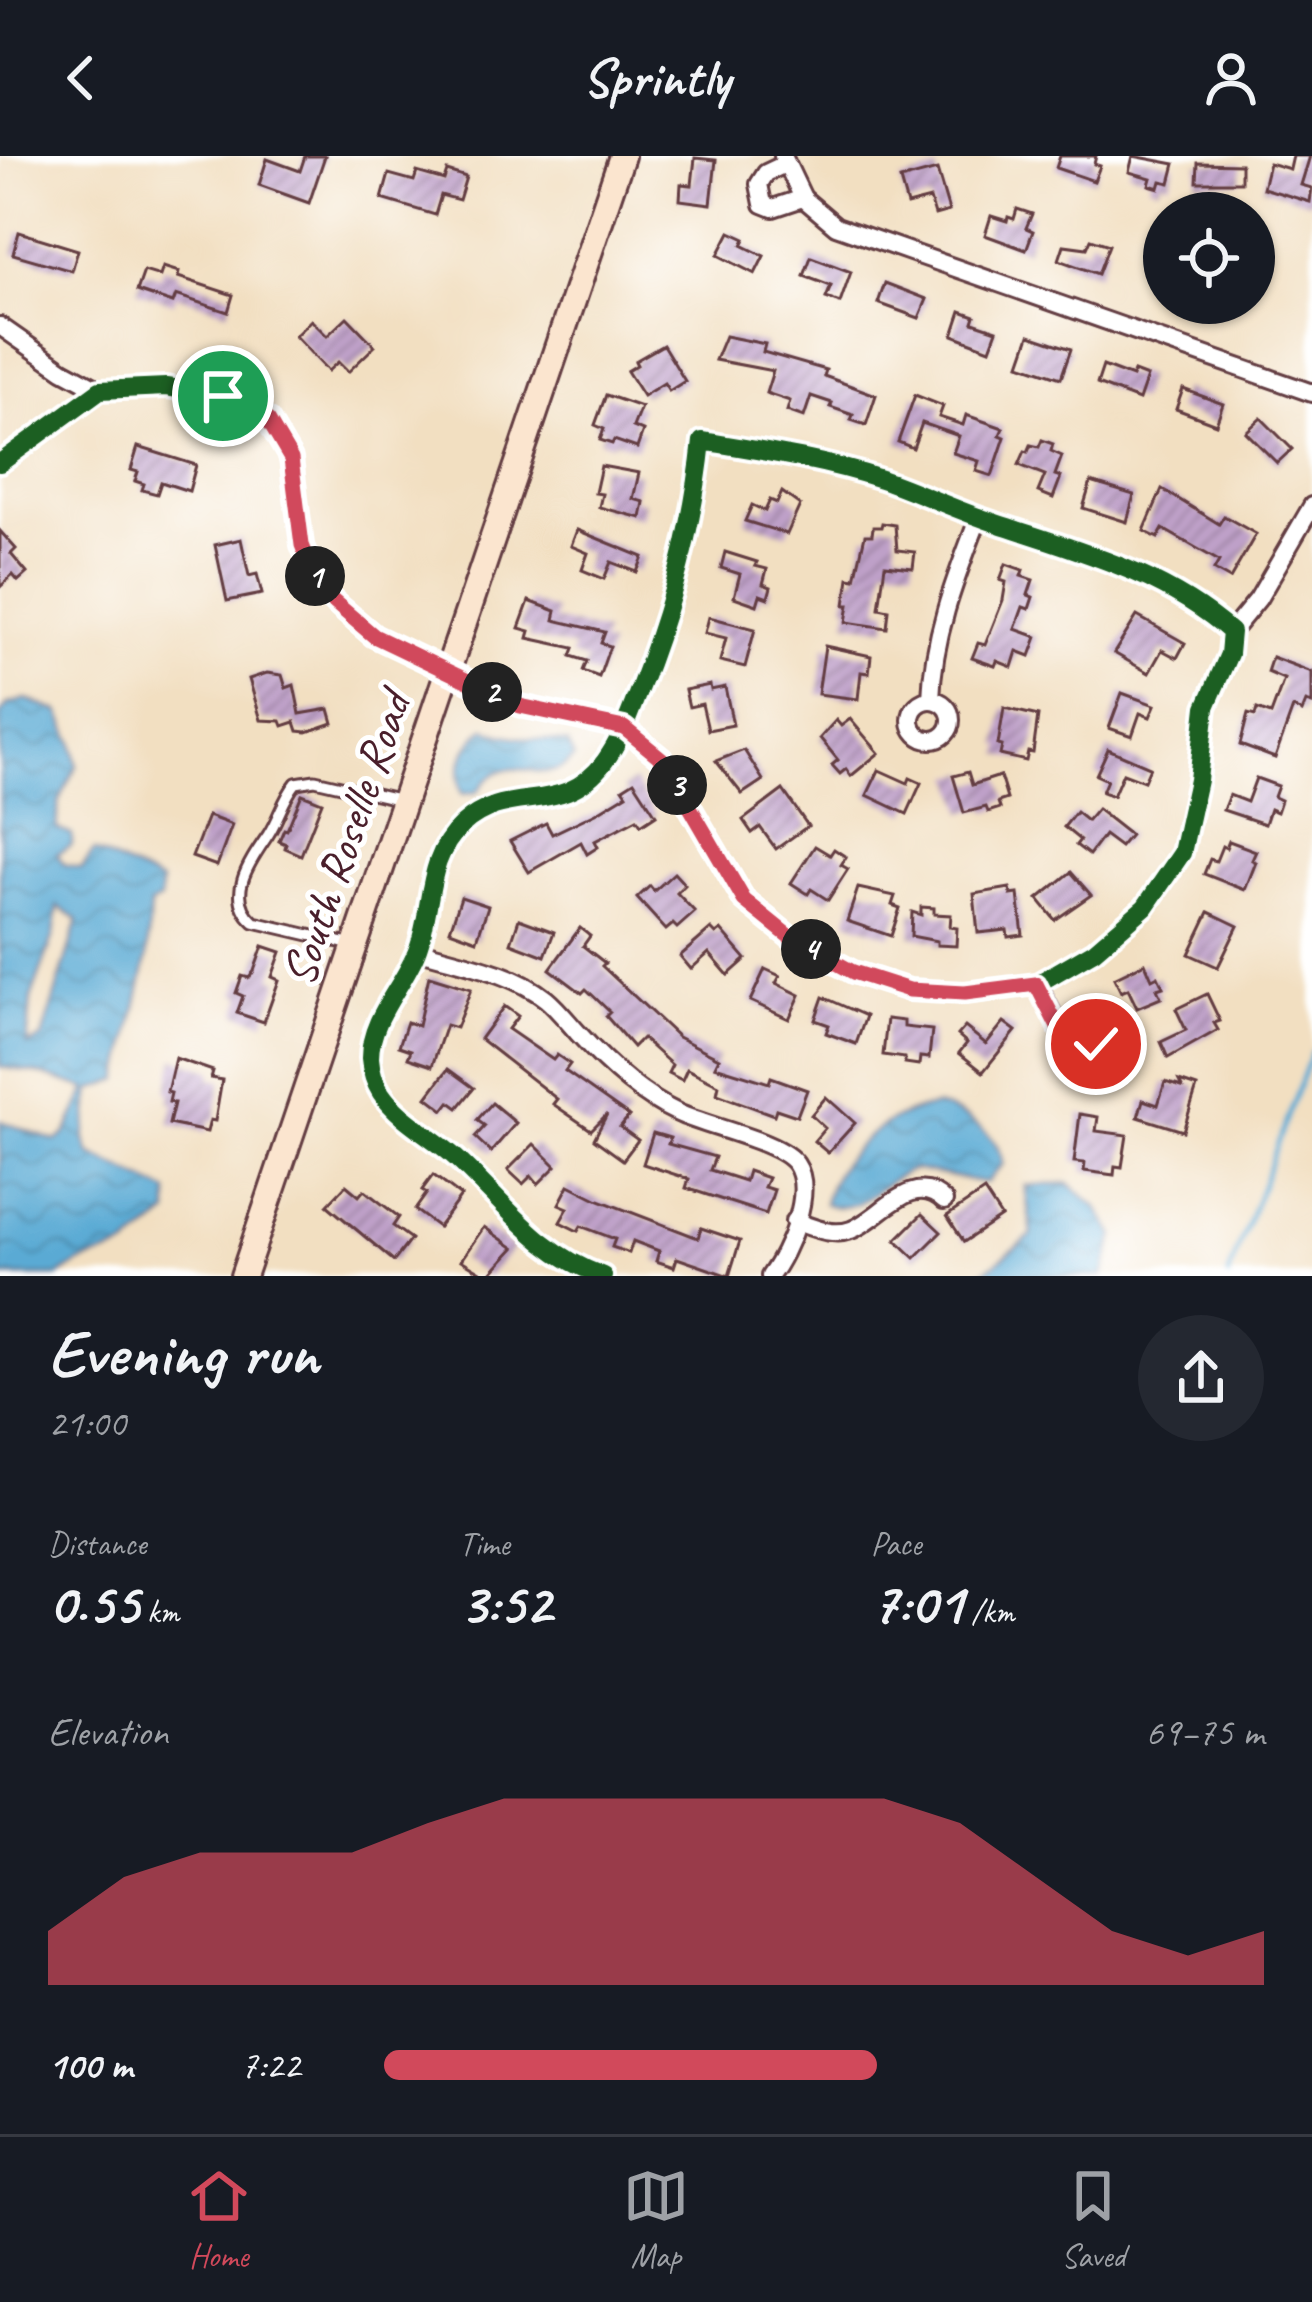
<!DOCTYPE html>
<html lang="en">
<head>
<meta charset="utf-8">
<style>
	body { margin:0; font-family:Caveat,sans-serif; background:#242831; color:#f1f3f6; height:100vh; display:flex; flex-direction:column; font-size:45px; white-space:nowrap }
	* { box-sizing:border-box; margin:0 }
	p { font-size:39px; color:#9ea1a6 }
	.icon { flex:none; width:66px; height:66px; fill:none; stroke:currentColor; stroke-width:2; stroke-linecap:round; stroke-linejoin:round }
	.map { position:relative; height:1120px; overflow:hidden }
	.side { display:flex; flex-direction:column; background:#171b24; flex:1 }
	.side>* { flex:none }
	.controls { position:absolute; left:1143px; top:36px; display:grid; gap:24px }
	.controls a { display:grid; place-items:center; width:132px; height:132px; border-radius:50%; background:#171b24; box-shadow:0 3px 9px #0004; font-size:60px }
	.pin { position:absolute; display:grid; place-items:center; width:102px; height:102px; color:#fff; margin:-51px; border:6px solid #fff; border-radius:50%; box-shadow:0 3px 12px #0007 }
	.km { position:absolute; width:60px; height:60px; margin:-30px; border-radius:50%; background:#222; color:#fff; font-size:33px; line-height:60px; text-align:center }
	.round { display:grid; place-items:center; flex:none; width:126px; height:126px; border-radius:63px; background:#242831 }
	.overview { display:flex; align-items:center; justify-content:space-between; height:204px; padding:0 48px }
	h1 { font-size:66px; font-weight:700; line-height:90px }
	.metrics { display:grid; grid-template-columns:repeat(3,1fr); gap:18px; height:204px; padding:12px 48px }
	.metrics div { display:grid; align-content:center }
	.metrics b { font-size:60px; font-weight:700 }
	.metrics small { font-size:33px; font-weight:400 }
	.metrics p { font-size:33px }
	.chart { height:336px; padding:24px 48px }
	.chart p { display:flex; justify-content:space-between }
	.chart svg { width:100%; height:216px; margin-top:12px; fill:#d1495b; opacity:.7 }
	ul { padding:0 48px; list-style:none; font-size:39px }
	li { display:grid; grid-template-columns:192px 144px 1fr; align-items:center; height:90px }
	li i { height:30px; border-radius:15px; background:#d1495b }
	header { display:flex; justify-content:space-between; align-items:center; height:156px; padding:0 48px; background:#171b24; font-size:54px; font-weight:700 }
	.menu { display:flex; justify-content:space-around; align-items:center; height:168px; border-top:3px solid #363941; background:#171b24; font-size:33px; color:#9ea1a6 }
	.menu a { display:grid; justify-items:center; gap:6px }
	.menu .on { color:#d1495b }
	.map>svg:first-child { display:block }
	.water { fill:url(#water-waves); stroke:#526480; stroke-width:3; fill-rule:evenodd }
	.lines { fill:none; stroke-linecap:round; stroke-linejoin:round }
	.stream { stroke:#5aaad4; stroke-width:4.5 }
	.building { fill:url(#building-hatch) }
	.service-casing { stroke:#633c42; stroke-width:15 }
	.minor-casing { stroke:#633c42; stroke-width:22 }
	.secondary-casing { stroke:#633c42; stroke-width:30 }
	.service { stroke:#fff; stroke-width:9 }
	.minor { stroke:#fff; stroke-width:16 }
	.secondary { stroke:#fbe5cf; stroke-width:24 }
	.cycleway-casing { stroke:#fff; stroke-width:26 }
	.cycleway { stroke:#1b5e20; stroke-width:18 }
	.route-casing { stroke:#fff; stroke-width:24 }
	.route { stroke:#d1495b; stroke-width:15 }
	.labels { text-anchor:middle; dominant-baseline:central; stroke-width:10; stroke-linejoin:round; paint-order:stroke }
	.street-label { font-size:48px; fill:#4a1f2b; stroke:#fff }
</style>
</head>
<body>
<header><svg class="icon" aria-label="back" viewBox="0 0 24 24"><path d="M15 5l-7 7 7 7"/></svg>Sprintly<svg class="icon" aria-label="person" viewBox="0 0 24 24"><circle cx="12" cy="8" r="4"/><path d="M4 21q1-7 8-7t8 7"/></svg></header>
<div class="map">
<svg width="1312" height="1120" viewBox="0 0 1312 1120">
	<defs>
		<pattern id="water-waves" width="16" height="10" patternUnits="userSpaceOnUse" patternTransform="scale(3)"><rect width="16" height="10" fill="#5aaad4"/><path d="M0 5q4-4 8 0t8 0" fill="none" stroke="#4c8aac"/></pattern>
		<pattern id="building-hatch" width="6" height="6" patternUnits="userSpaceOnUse" patternTransform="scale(3)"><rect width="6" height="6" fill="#bfa1c9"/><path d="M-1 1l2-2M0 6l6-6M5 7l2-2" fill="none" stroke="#9d83a3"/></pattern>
	</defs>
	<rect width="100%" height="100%" fill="#fff"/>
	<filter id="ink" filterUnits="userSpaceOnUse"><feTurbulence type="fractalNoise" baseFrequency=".00833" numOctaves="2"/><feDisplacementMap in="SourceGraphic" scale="24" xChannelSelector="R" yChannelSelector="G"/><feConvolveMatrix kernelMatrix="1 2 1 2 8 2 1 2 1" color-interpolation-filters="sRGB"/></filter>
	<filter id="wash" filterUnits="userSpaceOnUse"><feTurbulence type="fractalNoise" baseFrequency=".004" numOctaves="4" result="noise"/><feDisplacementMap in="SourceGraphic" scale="48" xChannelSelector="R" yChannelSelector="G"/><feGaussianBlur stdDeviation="2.7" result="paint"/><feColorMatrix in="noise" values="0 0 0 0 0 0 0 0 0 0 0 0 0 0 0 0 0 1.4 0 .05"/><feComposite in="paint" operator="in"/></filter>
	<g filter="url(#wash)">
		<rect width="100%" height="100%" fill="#f2dfc1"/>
		<g class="water">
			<path d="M26,543l34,13 13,30 4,24 -18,36 -2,27 15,6v10l-15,9 7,10 17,5 13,-18 67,31 -1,18 -10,5 -3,53 -27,122 -29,10 -6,50 5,14 79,38v22l-43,34 -47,15 -20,13h-59v-155l56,20 10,-8 21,-44 -50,-16 -37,-6v-352l8,-11zM58,750l20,14 -36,118 -15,7 4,-46 23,-64z"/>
			<path d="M486,572c27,14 54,8 82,16l6,14c-34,37 -61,-17 -97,34l-15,2c-9,-23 4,-52 24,-66z"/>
			<path d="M935,950c28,5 64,28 68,58l-17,19 -73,-14c-32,11 -54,50 -89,34 13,-49 60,-89 111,-97z"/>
			<polygon points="1068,1027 1097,1051 1115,1080 1103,1120 978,1120 1032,1079 1025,1030"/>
		</g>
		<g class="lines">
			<polyline class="stream" points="1228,1120 1312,895"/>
		</g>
		<g id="blocks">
			<g class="building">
				<polygon points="305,0 325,0 309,47 259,29 267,3 300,15"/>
				<polygon points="1060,0 1096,0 1094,8 1100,10 1094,25 1056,12"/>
				<polygon points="1133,0 1175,8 1170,27 1161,25 1159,32 1149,29 1151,22 1129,16"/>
				<polygon points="1293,0 1310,0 1301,29 1312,32 1310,46 1263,32 1269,7 1290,13"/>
				<polygon points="695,2 716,4 711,48 680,44 681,28 692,29"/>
				<polygon points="1198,7 1241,8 1241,26 1197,26"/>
				<polygon points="937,14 949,55 935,59 930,43 907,49 900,24"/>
				<polygon points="447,15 466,21 459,44 441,39 435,59 382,43 389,18 414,25 417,16 444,24"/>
				<polygon points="1017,53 1032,58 1026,72 1033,75 1026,94 985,79 991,60 1007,65 1008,61 1014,63"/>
				<polygon points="19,76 78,94 72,115 13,98"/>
				<polygon points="730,76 745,83 742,89 764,100 755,118 718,99"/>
				<polygon points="1091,83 1109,89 1098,118 1059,104 1064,89 1087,92"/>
				<polygon points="811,101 851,116 840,147 826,142 831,130 804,120"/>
				<polygon points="163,111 179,116 178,121 233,139 228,156 176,139 173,147 137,135 144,115 160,120"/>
				<polygon points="885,127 927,143 919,162 878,147"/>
				<polygon points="961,155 975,160 973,166 997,174 990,193 953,179"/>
				<polygon points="347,161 375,190 348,216 338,206 328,215 295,180 311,164 327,180"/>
				<polygon points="1030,179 1071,193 1061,222 1020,208"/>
				<polygon points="725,180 765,188 763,196 826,214 824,220 876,239 866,269 851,264 853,259 830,251 832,247 811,240 804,261 787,255 790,245 766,237 773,215 715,204"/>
				<polygon points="663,189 685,225 669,235 664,227 643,240 627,215 637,209 635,205"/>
				<polygon points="1103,210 1132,221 1134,216 1147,221 1139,244 1097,228"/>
				<polygon points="1183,233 1223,248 1216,268 1176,253"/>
				<polygon points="606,239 641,251 633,271 643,275 637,292 614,284 612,288 600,284 604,273 595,269"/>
				<polygon points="915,239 943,250 939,261 963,269 966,259 1003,272 1000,279 1005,281 992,320 976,315 979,305 953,297 959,280 922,267 913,292 898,286"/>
				<polygon points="1261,262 1292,293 1277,307 1246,276"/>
				<polygon points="1042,284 1053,288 1051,295 1062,300 1055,319 1061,321 1053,342 1038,336 1045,319 1019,309 1025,295 1028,296 1031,289 1039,291"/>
				<polygon points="138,291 196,309 189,335 161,326 157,338 142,334 144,328 135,325 138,316 131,314"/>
				<polygon points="601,310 639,317 633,343 644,346 641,362 599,351 602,338 595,337"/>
				<polygon points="1091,326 1134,339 1127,366 1083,352"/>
				<polygon points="1162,333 1219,368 1224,360 1256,378 1230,423 1214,414 1219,405 1163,373 1158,382 1144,375"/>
				<polygon points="782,336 800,349 787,378 745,365 752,349 765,355 770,344 777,347"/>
				<polygon points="882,367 895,369 897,394 915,396 913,412 885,409 879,452 889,454 887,472 846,466 849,449 845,449 849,422 855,423 865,379 872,379 873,371 881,371"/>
				<polygon points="577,374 643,401 637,416 611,406 604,423 582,414 588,397 571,390"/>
				<polygon points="0,375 16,393 11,398 27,417 18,425 13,419 0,431"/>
				<polygon points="241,383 249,420 257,418 262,438 227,445 215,389"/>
				<polygon points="725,396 757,406 755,410 767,413 763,428 771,431 768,442 760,439 757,449 734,441 740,418 721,412"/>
				<polygon points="1006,408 1023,414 1021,420 1033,424 1028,439 1033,441 1029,453 1023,451 1015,473 1037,481 1030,500 1017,495 1012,511 997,505 995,510 972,502 978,487 985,489 1003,444 1006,426 1000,424"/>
				<polygon points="529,445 556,455 554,464 605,476 601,487 610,490 599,521 583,515 587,505 571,500 574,492 528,482 530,475 519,472"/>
				<polygon points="1137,460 1185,487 1177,502 1162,494 1149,517 1114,497"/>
				<polygon points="709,461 755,473 745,511 720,505 726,482 705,477"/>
				<polygon points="825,490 871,500 869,517 861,516 858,543 818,538"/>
				<polygon points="1272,501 1312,516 1312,548 1306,546 1302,556 1293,552 1275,602 1240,589 1248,558 1255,560 1257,553 1271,558 1284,523 1267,516"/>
				<polygon points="267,517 282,519 286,532 294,529 300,558 329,553 333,567 307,576 298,575 295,566 283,570 281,565 261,564 249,523"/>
				<polygon points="710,529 711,534 725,531 733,569 708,574 702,548 689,551 685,534"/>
				<polygon points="1122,537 1155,549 1150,561 1140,557 1132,580 1109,572"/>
				<polygon points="1004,552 1038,560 1033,597 1028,596 1026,605 1000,599 1002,590 998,589"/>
				<polygon points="850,563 879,597 851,620 846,613 840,618 832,609 838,604 820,582 836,564 841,570"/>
				<polygon points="1108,593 1150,611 1144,625 1123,617 1113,640 1102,636 1107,624 1096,619"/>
				<polygon points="744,594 763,624 742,638 716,605"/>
				<polygon points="879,614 908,627 910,622 921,627 907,658 867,639"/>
				<polygon points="968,616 972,629 1000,620 1007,643 998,646 1000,652 988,656 986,651 964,657 953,620"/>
				<polygon points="1256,622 1278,630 1274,641 1281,644 1277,656 1270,653 1265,668 1223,654 1229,639 1247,646"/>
				<polygon points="634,625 656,659 641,669 637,663 595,685 598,691 587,698 581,686 529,716 510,685 546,667 552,678 596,657 627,638 623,632"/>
				<polygon points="783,634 808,670 776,693 760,671 752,677 743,664"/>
				<polygon points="302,638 322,646 301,699 285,692 286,688 279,685 284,673 287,674"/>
				<polygon points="1097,653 1130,679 1120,691 1104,679 1089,699 1076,689 1080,684 1064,671 1076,656 1087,665"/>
				<polygon points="208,660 232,669 217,710 192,701"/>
				<polygon points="1229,685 1256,695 1252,704 1256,706 1245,734 1204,718 1210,703 1216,705 1222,690 1226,692"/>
				<polygon points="815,690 830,699 834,693 846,701 841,709 848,713 828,744 811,733 808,738 791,727"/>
				<polygon points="1071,716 1091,739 1055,764 1038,743"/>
				<polygon points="674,717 685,729 677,737 695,756 677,772 673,768 666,774 637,742 650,730 654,735"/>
				<polygon points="858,732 895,740 892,749 900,752 891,780 847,765"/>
				<polygon points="1010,732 1011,739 1018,738 1023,779 1008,781 1007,774 978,777 974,738"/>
				<polygon points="461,741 488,750 477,784 450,774"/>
				<polygon points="921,751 934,752 934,758 951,759 950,771 957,772 956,790 937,789 937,785 911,780 912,756 921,759"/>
				<polygon points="1209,756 1238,770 1218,811 1189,798"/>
				<polygon points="519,763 554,776 545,800 511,787"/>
				<polygon points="580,772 590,780 583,790 605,807 602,810 678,881 719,902 715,910 769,927 771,921 807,934 797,960 776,953 774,959 717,938 719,929 687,913 682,924 668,917 672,909 642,882 633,891 606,860 610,856 586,833 582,837 550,813"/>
				<polygon points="711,773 716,778 721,774 746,803 728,819 709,797 691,813 680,800"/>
				<polygon points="263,790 281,796 272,821 279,824 264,866 237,857 243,840 236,837 242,820 249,822 254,815"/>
				<polygon points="1145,807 1152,823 1158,820 1163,831 1157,833 1161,842 1137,852 1128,833 1121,836 1114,822"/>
				<polygon points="765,813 780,820 776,827 800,839 789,863 750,845"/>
				<polygon points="429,820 471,833 456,872 446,869 432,910 408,902 411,894 399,890 407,866 418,870"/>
				<polygon points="1207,838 1220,865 1214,867 1218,874 1168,902 1161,886 1186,874 1176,853"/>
				<polygon points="823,841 866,860 856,888 826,877 829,869 815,864"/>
				<polygon points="504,850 518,860 508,873 553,904 557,899 570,908 565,915 629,960 620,971 638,984 623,1004 594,983 607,958 591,974 553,948 557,943 480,883"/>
				<polygon points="887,863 904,865 904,871 932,874 929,902 920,901 919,909 905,907 905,902 883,899"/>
				<polygon points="1004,866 1016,875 983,916 959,897 967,887 958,879 965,871 986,888"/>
				<polygon points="175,902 213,915 211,922 222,924 215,965 210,964 207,976 169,968 174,947 169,946 171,937 167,936"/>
				<polygon points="448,913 474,932 458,952 450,946 444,954 427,941"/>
				<polygon points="1179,925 1197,931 1183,975 1138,961 1143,944 1158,949 1165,926 1182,931"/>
				<polygon points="826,941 855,967 828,997 814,985 825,972 811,959"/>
				<polygon points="492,947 516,967 491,996 475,981 485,970 477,964"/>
				<polygon points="1080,958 1098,961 1096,975 1127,979 1122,1011 1115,1010 1114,1019 1084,1015 1085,1007 1074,1006"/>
				<polygon points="653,977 670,982 668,988 715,1001 710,1014 745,1025 748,1015 768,1022 764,1031 774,1034 766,1058 686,1032 689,1023 643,1008"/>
				<polygon points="534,988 556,1010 538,1028 531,1020 523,1028 508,1014"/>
				<polygon points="433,1019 461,1040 438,1071 415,1054 427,1037 422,1034"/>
				<polygon points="346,1029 359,1040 364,1034 399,1061 393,1070 411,1083 394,1105 327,1049"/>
				<polygon points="569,1029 599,1044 698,1082 701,1072 740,1085 729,1120 677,1102 674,1111 656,1105 659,1095 633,1085 629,1097 612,1091 615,1083 581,1070 578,1075 560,1066 568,1052 559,1048"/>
				<polygon points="984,1035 1001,1061 964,1086 947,1060"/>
				<polygon points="922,1058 941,1076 915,1102 896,1084"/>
				<polygon points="484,1071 514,1092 488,1120 461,1104"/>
			</g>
		</g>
	</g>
	<g filter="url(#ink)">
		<use href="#blocks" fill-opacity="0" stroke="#633c42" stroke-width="3"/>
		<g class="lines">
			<defs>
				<path id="service" d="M352,789l-98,-23c-30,-26 -3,-62 14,-87 11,-17 15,-36 28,-52l19,-3 87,20"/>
				<g id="minor">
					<polyline points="783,0 803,42 836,70 1312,237"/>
					<polyline points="785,8 766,17 759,28 763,48 773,52 803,42"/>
					<polyline points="0,170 63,214 100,234"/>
					<polyline points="0,307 100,234 166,231 223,240 268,264 291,303 302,389 320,434 374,480 521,550 624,572 662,603 744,744 791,782 853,816 909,834 965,837 1037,828 1094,795 1145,751 1182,697 1198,624 1206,551 1229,498 1231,476"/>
					<polyline points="1231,476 1258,443 1312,350"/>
					<path d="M931,543c2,-65 25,-122 48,-182"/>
					<circle cx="931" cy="564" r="20"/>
					<path d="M417,794c42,13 94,21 129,49 12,10 21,22 32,34 28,31 62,62 100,80 28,14 103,28 118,51 19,28 -8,88 -26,112"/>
					<polyline points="1037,828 1061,875 1091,893"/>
					<circle cx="1107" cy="903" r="18"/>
					<path d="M794,1065c18,6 38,16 57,9 28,-10 62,-61 93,-29"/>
					<path d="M603,1120c-64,-22 -99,-74 -147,-118 -24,-22 -57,-38 -75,-65 -7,-11 -10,-22 -11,-35 0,-40 33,-71 47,-107 17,-43 7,-91 45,-126 48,-44 99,-5 143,-64 17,-23 25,-49 35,-74 32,-81 53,-159 62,-246 60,10 121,19 179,38 35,12 68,28 103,40 87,30 177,51 247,113"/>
				</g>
				<polyline id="secondary" points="243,1120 622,0"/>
			</defs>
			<use href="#service" class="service-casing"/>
			<use href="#minor" class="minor-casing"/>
			<use href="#secondary" class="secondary-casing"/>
			<use href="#service" class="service"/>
			<use href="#minor" class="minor"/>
			<use href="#secondary" class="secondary"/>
			<defs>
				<path id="cycleway" d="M0,307l100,-73 66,-3 57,9 45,24 23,39 11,86 18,45 54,46 147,70 103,22 38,31 82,141 47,38 62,34 56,18 56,3 72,-9 57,-33 51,-44 37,-54 16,-73 8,-73 23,-53 2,-22c-70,-62 -160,-83 -247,-113 -35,-12 -68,-28 -103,-40 -58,-19 -119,-28 -179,-38 -9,87 -30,165 -62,246 -10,25 -18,51 -35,74 -44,59 -95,20 -143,64 -38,35 -28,83 -45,126 -14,36 -47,67 -47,107 1,13 4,24 11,35 18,27 51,43 75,65 48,44 83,96 147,118"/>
			</defs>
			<use href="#cycleway" class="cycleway-casing"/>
			<use href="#cycleway" class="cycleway"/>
		</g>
	</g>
	<g class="lines" filter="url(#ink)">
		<defs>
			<polyline id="route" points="223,240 268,264 291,303 302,389 320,434 374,480 520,550 624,572 662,603 744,744 791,782 853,816 909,834 965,837 1036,828 1060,875 1091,893 1096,888"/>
		</defs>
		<use href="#route" class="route-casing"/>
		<use href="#route" class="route"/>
	</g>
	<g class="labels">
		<g class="street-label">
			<text transform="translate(346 683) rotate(-71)">South Roselle Road</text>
		</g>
	</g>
</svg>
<div class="controls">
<a><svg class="icon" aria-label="locate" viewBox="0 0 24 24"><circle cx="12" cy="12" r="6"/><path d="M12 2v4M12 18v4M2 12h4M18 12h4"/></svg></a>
</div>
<div class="pin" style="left:223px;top:240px;background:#1e9e55"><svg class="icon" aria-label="arrive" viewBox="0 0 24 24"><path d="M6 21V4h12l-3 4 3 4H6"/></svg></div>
<div class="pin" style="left:1096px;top:888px;background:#d93025"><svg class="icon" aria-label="check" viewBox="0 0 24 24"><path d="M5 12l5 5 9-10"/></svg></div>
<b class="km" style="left:315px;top:420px">1</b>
<b class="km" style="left:492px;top:536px">2</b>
<b class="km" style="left:677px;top:629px">3</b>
<b class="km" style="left:811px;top:793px">4</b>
</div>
<section class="side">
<div class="overview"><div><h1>Evening run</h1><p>21:00</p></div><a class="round"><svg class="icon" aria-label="share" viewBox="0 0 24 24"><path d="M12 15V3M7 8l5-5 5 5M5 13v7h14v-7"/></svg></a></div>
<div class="metrics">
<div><p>Distance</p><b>0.55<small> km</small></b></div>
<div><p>Time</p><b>3:52</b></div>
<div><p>Pace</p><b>7:01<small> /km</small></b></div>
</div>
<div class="chart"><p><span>Elevation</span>69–75 m</p>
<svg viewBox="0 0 160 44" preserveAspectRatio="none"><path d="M0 44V33L10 22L20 17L30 17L40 17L50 11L60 6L70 6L80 6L90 6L100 6L110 6L120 11L130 22L140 33L150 38L160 33V44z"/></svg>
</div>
<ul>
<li><b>100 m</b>7:22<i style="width:56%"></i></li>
</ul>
</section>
<nav class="menu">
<a class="on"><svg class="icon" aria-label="home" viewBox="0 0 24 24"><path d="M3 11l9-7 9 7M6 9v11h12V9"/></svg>Home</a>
<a><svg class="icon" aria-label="map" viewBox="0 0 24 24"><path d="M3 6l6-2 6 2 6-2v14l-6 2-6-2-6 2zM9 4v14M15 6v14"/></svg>Map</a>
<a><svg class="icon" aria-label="saved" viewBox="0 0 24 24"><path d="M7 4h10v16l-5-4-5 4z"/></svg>Saved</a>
</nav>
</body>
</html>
